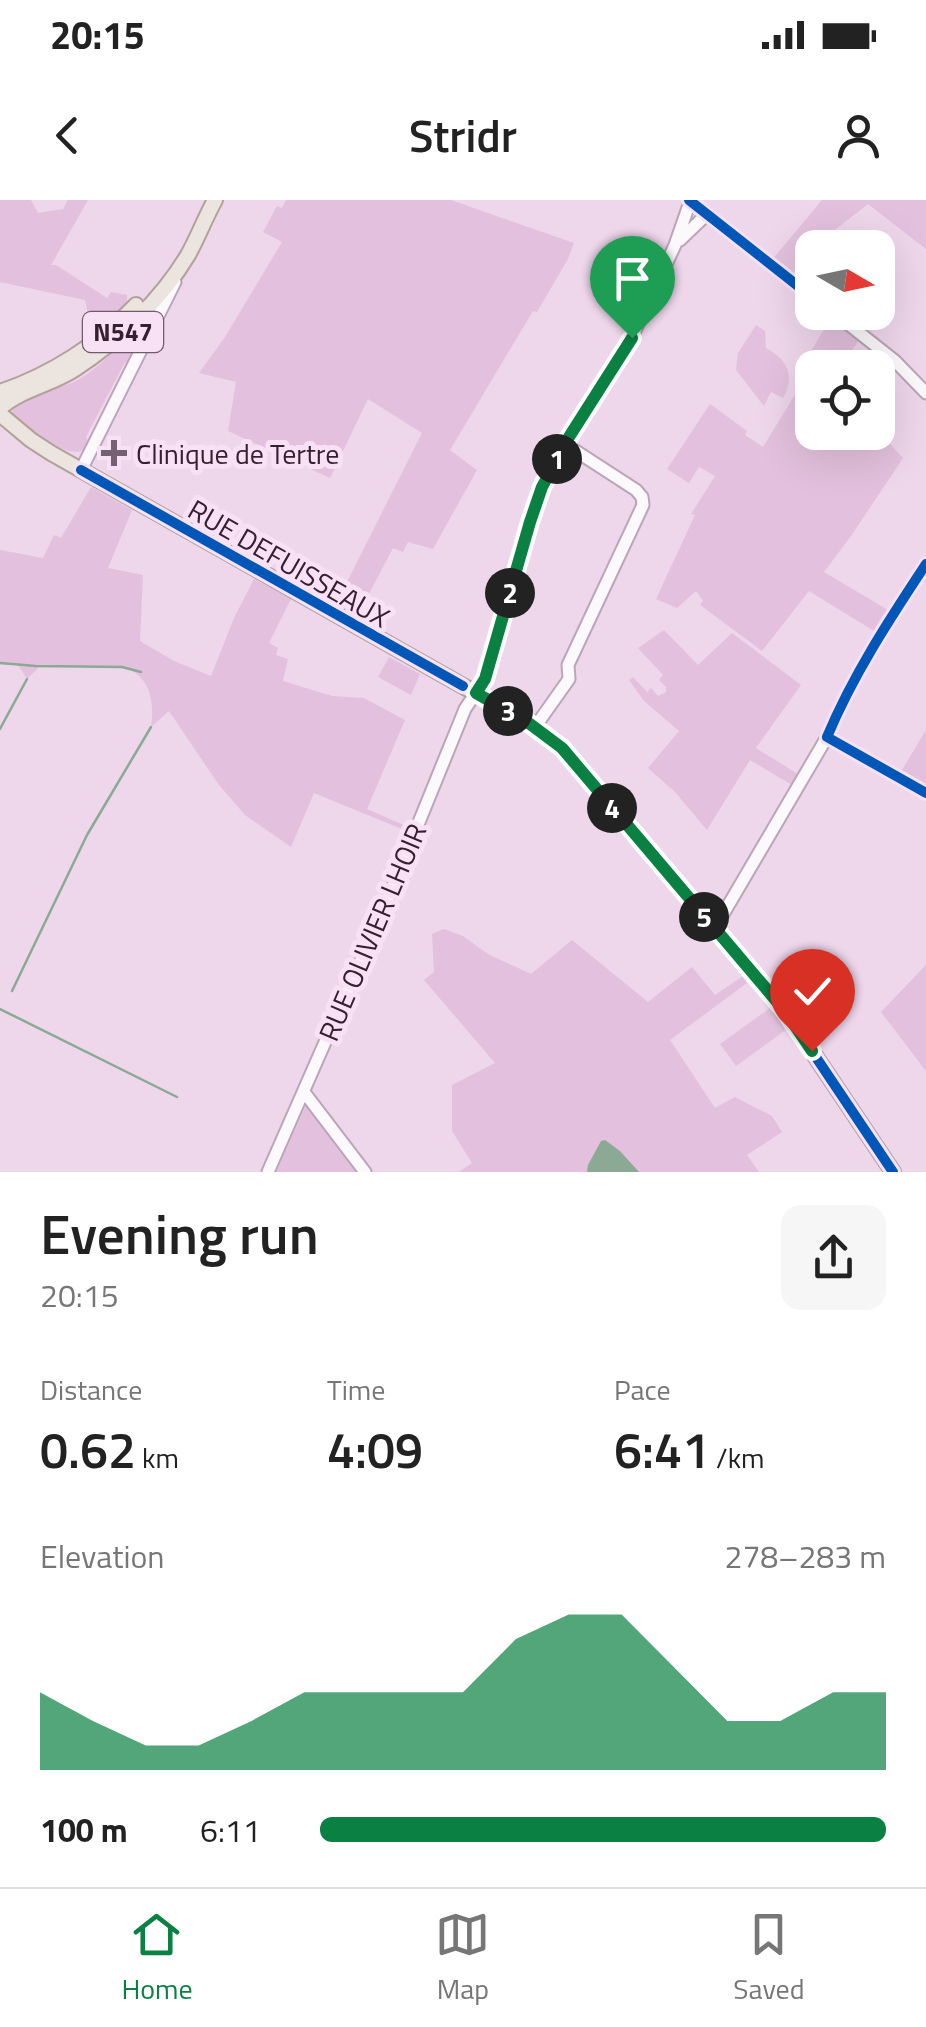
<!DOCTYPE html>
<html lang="en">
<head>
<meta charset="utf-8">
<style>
	body { margin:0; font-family:"Titillium Web",sans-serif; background:#f6f6f6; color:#222; height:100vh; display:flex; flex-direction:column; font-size:38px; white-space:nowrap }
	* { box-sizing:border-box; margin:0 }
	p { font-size:32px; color:#767676 }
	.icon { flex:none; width:55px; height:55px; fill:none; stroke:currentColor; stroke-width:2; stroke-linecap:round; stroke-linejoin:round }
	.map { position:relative; height:972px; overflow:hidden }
	.side { display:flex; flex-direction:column; background:#fff; flex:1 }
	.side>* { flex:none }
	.needle { width:65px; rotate:99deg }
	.fabs { position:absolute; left:795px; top:30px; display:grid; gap:20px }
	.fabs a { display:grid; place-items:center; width:100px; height:100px; border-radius:20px; background:#fff; box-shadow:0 10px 40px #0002; font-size:50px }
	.pin { position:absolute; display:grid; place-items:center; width:85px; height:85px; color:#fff; margin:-102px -42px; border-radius:50% 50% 50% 0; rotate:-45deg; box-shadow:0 0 10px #0007 }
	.pin .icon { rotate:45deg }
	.km { position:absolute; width:50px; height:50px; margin:-25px; border-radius:50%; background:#222; color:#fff; font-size:28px; line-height:50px; text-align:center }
	.round { display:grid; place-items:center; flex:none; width:105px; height:105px; border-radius:20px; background:#f6f6f6 }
	.summary { display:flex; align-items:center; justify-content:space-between; height:170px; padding:0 40px }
	h1 { font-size:55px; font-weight:600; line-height:75px }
	.stats { display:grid; grid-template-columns:repeat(3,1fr); gap:15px; height:170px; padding:10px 40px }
	.stats div { display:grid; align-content:center }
	.stats b { font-size:50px; font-weight:600 }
	.stats small { font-size:28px; font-weight:400 }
	.stats p { font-size:28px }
	.chart { height:280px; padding:20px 40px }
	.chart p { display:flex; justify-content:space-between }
	.chart svg { width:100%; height:180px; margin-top:10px; fill:#0b8043; opacity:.7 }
	ul { padding:0 40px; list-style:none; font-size:32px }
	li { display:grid; grid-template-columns:160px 120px 1fr; align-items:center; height:75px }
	li i { height:25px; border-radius:12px; background:#0b8043 }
	.status { display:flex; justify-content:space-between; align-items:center; height:70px; padding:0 50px; background:#fff; direction:ltr }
	.status svg { height:28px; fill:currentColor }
	header { display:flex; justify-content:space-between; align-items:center; height:130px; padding:0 40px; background:#fff; font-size:45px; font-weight:600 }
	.dock { display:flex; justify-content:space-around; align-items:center; height:140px; border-top:2px solid #e0e0e0; background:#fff; font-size:28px; color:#767676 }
	.dock a { display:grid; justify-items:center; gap:5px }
	.dock .active { color:#0b8043 }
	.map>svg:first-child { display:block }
	.green { fill:#e3c1de }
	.water { fill:#8ca995 }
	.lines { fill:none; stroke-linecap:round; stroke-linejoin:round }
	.stream { stroke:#8ca995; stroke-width:2.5 }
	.minor-casing { stroke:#baa6b8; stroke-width:15 }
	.major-casing { stroke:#b2a19b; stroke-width:18 }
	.minor { stroke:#fcf9fc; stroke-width:11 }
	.major { stroke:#ebe4df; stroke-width:14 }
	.cycleway-casing { stroke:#f8e1f4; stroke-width:16 }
	.cycleway { stroke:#0057b8; stroke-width:10 }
	.route-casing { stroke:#fff; stroke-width:20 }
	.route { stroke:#0b8043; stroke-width:12 }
	.poi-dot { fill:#766073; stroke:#f8e1f4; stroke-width:4 }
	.labels { text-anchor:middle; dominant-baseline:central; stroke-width:10; stroke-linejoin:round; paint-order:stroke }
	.shield { fill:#f8e1f4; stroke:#705a6c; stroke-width:2.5 }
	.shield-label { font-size:25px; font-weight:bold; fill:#352032 }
	.poi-label { font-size:28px; fill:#352032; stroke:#f8e1f4; text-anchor:start }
	.street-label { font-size:28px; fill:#352032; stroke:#f8e1f4 }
</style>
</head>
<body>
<div class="status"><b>20:15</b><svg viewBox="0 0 49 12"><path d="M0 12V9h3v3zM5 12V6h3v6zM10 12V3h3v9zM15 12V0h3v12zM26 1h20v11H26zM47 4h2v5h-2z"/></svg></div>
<header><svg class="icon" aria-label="back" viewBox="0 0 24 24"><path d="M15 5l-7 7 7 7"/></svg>Stridr<svg class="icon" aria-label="person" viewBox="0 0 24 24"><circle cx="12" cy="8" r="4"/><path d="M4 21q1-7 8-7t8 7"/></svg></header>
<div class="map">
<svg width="926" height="972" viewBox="0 0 926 972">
	<rect width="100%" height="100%" fill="#eed6eb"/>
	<g class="green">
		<path d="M0,0h31l7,13 25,-4 5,-9h20l-37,65h5l51,33 4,-6 16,3c2,23 -22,20 -39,19l-3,-14 -85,-18z"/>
		<polygon points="286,0 451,0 574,43 568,59 537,112 533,111 450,250 477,270 433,349 408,342 403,352 393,348 358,415 336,404 422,233 368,199 330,278 228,231 236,182 199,173 225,137 282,42 263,32 277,6 282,8"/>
		<polygon points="822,0 926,0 926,49 868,4 812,48 792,75 772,60"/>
		<path d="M149,115l3,3 -25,49 -2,-5 -39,75 3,6 -7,8c-15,4 -29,-8 -43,-15 -10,-5 -28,-10 -27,-24 1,-23 46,-23 60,-29 28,-13 55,-47 77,-68z"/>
		<polygon points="830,119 859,140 841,167 812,168 812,232 878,231 903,258 851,336 824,372 888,410 874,431 809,391 762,451 700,405 703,401 696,391 677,408 656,399 695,315 691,314 715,276 699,267 689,283 667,269 710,204 747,231 745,235 763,247 802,183 795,178"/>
		<path d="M756,125l9,6 1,17c21,11 30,28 17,50l-12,-6 -7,14 -28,-36 2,-17z"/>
		<path d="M91,287l41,23 -24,58 35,7 -3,66 34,20 37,15 23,-58 20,-39 37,20 -22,44 9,5 -2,7 12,4 -5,22 49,15 32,2 41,22 -38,89 39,17 -2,4 -90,-37 -23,54 -46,-32 -26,-30 -50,-74 -18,16c4,-25 -1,-53 -29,-60l-82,-1 -13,13 -9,-14 -18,-2v-113l43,8 11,-23 7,3z"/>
		<polygon points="664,430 698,465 732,433 801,485 756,548 798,574 792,585 750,560 707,630 675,592 648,568 679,531 644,501 629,480 633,477 647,492 651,488 658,496 666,492 666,487 659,480 663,475 638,448"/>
		<polygon points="389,457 420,474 411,495 378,477"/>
		<polygon points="926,530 926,590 899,575"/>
		<polygon points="444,729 463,736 488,754 531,774 572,740 648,802 692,767 715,795 743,776 747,783 670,840 715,908 735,897 772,916 782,932 747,955 759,972 459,972 472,963 452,931 452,885 495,863 424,780 434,772 432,734"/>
		<polygon points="926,765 926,871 881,812"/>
		<polygon points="770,808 787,829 736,866 720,844"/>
		<polygon points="308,901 361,972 276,972"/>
	</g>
	<polygon class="water" points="605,940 620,951 639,972 587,972 588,965 601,941"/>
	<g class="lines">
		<g class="stream">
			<polyline points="0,463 36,466 122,467 141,472"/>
			<polyline points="0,529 27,479"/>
			<polyline points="12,791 87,635 151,527"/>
			<polyline points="0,809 177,897"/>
		</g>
		<defs>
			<g id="minor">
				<polyline points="689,0 812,97"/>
				<polyline points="680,40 706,15"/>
				<polyline points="833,112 895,161 926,193"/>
				<polyline points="81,270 175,82"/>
				<polyline points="535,527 569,479 568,465 643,305 642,297 636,290 565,244"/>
				<polyline points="827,537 926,593"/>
				<path d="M715,728l112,-191c26,-62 62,-117 99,-173"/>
				<polyline points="304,892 365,972"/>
				<polyline points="268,972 387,701 465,509 485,479 530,322 543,287 569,237 632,137 675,45 690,2"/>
			</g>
			<g id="major">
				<path d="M0,192c51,-17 99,-48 136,-87"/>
				<path d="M0,208c21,-19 51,-23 75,-39 44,-29 86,-69 113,-114 10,-18 17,-37 27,-55"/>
				<polyline points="0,214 31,240 51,253 530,524 562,548 785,811 893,972"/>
			</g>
		</defs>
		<use href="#minor" class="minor-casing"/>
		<use href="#major" class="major-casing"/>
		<use href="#minor" class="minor"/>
		<use href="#major" class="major"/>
		<defs>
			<g id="cycleway">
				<polyline points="689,0 812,97"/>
				<polyline points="81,270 463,486"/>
				<path d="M926,364c-37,56 -73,111 -99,173l99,56"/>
				<polyline points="562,548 785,811 893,972"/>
			</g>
		</defs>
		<use href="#cycleway" class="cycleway-casing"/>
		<use href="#cycleway" class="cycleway"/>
	</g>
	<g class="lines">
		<defs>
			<polyline id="route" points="632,138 569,237 542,287 530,322 485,479 476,493 530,524 562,548 785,811 812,851"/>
		</defs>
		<use href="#route" class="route-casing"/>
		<use href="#route" class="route"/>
	</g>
	<path class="poi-dot" d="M109 238h10v10h10v10h-10v10h-10v-10h-10v-10h10z"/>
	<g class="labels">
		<rect class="shield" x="83" y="112" width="80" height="40" rx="8"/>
		<g class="shield-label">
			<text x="123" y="132">N547</text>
		</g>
		<g class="poi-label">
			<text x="136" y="253">Clinique de Tertre</text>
		</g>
		<g class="street-label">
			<text transform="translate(289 363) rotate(30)">RUE DEFUISSEAUX</text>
			<text transform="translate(372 732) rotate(-67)">RUE OLIVIER LHOIR</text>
		</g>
	</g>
</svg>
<div class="fabs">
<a><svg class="needle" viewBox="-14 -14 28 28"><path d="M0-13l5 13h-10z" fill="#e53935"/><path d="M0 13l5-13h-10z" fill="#767676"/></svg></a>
<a><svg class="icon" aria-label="locate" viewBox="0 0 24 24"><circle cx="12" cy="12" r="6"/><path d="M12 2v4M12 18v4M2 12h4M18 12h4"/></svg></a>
</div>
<div class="pin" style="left:632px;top:138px;background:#1e9e55"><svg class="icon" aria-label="arrive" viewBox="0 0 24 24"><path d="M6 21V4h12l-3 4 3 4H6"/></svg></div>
<div class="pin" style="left:812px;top:851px;background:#d93025"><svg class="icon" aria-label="check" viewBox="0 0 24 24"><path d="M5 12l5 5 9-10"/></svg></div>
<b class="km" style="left:557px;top:259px">1</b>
<b class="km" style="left:510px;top:393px">2</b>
<b class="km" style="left:508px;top:511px">3</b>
<b class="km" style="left:612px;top:608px">4</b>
<b class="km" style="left:704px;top:717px">5</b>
</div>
<section class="side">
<div class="summary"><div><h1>Evening run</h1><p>20:15</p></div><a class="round"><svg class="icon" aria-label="share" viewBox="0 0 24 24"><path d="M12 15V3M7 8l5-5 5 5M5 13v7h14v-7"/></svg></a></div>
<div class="stats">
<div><p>Distance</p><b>0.62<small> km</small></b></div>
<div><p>Time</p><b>4:09</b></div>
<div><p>Pace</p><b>6:41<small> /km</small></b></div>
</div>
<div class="chart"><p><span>Elevation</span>278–283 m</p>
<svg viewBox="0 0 160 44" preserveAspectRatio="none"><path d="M0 44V25L10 32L20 38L30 38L40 32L50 25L60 25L70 25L80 25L90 12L100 6L110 6L120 19L130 32L140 32L150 25L160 25V44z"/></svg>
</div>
<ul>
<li><b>100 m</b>6:11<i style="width:100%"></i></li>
</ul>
</section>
<nav class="dock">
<a class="active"><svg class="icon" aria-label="home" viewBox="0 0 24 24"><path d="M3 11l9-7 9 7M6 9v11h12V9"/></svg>Home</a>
<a><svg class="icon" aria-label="map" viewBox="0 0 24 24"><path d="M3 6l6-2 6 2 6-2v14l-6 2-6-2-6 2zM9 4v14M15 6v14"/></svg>Map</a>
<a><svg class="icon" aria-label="saved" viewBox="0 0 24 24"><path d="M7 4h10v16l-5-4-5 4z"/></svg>Saved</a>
</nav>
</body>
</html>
